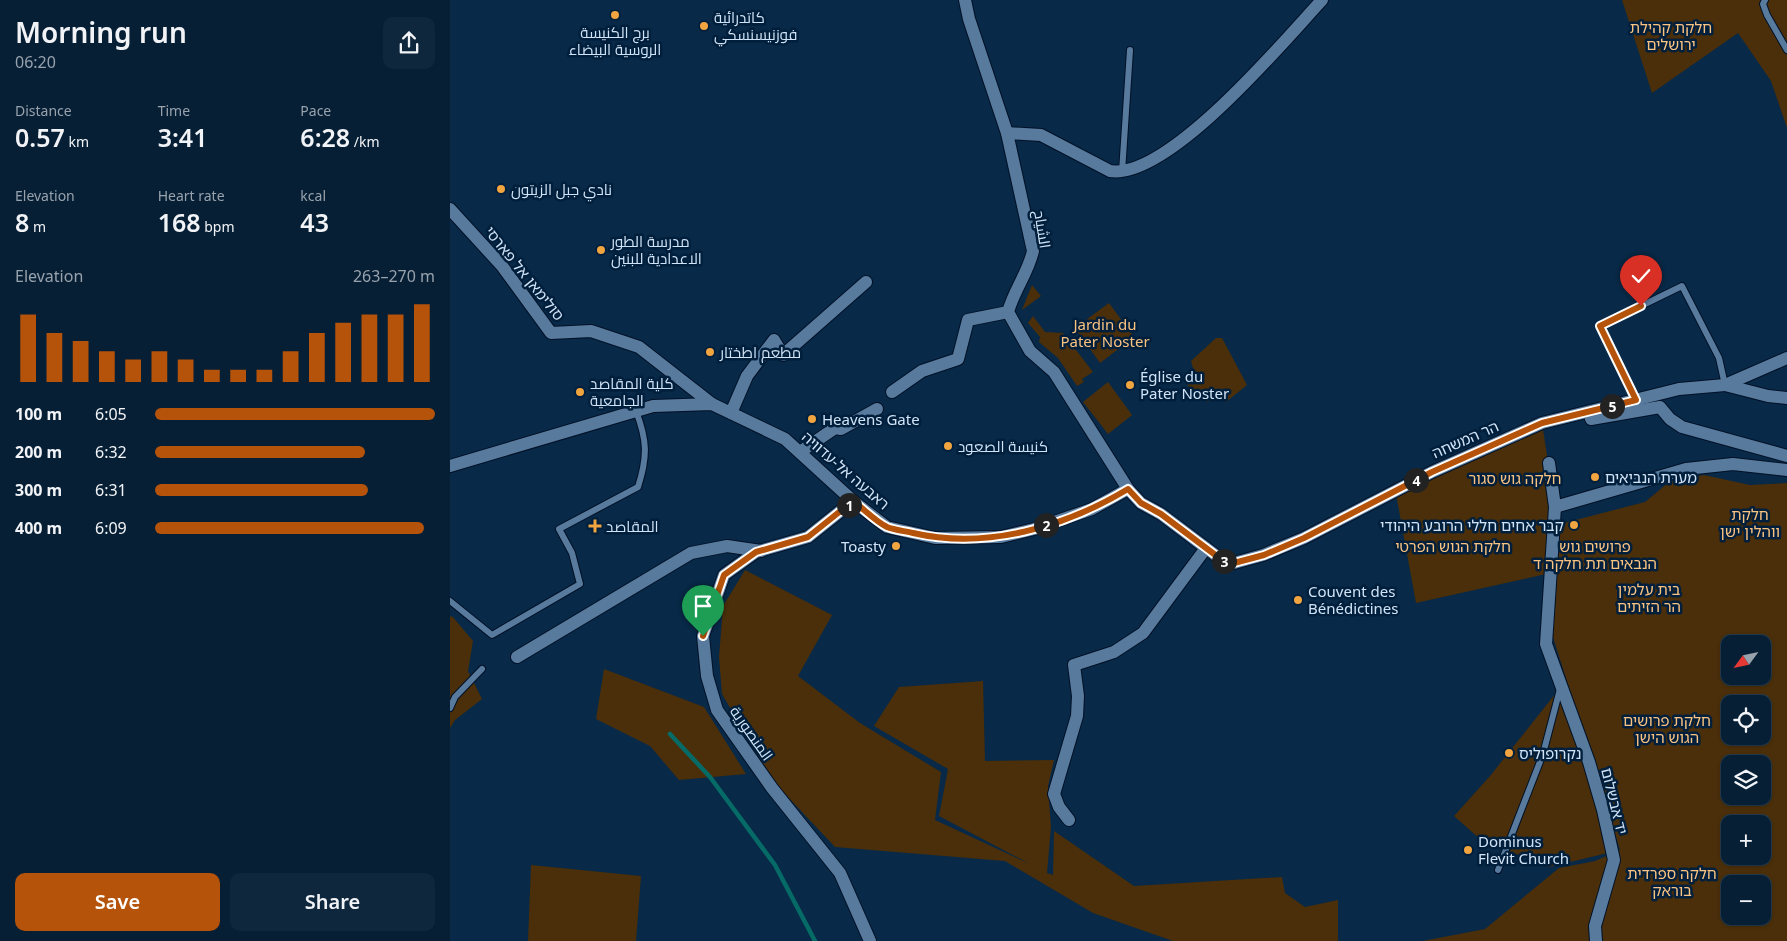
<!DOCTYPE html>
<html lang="en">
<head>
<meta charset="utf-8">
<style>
	body { margin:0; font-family:"Noto Sans",Cairo,"Noto Sans Hebrew",sans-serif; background:#0f273d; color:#f1f3f6; height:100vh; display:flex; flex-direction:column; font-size:19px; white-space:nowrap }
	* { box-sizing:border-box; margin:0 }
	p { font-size:16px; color:#98a2ad }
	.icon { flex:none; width:28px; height:28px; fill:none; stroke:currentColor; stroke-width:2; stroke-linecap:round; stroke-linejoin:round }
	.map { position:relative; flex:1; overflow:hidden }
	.sheet { display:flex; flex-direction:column; background:#061f35; width:450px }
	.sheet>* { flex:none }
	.needle { width:32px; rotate:237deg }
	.fabs { position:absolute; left:1271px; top:635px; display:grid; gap:10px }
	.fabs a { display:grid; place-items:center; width:50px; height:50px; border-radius:10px; background:#061f35; box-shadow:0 1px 4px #0004,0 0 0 1px #273d50; font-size:25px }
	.pin { position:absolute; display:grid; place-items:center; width:42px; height:42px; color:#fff; margin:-51px -21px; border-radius:50% 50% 50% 0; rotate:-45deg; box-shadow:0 0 5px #0007 }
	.pin .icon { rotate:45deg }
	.km { position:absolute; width:25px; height:25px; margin:-12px; border-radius:50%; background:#222; color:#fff; font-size:14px; line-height:25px; text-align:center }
	.round { display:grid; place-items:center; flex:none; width:52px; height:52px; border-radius:10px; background:#0f273d }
	.head { display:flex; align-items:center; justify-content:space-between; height:85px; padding:0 15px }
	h1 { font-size:28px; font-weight:600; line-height:38px }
	.stats { display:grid; grid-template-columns:repeat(3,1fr); gap:8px; height:85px; padding:5px 15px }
	.stats div { display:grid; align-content:center }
	.stats b { font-size:25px; font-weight:600 }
	.stats small { font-size:14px; font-weight:400 }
	.stats p { font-size:14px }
	.chart { height:140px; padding:10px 15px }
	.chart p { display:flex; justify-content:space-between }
	.chart svg { width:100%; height:90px; margin-top:5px; stroke:#b45309; stroke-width:6 }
	.primary-button { display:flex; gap:10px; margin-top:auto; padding:10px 15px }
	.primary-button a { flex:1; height:58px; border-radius:10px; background:#b45309; color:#fff; font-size:20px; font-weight:600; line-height:58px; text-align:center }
	.primary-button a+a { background:#0f273d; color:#f1f3f6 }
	ul { padding:0 15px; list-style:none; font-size:16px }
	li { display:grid; grid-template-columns:80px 60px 1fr; align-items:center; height:38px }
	li i { height:12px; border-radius:6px; background:#b45309 }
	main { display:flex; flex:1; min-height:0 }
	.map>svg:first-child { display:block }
	.green { fill:#4a2f0a; fill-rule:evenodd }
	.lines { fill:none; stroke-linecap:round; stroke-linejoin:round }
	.stream { stroke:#066a66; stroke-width:4.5 }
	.service-casing { stroke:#001127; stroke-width:8 }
	.minor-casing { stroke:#001127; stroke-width:14 }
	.tertiary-casing { stroke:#001127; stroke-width:14 }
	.service { stroke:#587a9d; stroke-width:6 }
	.minor { stroke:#587a9d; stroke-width:12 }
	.tertiary { stroke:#587a9d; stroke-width:12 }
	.route-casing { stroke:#fff; stroke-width:10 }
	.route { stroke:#b45309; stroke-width:6 }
	.poi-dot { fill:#f1a540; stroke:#001f3c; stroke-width:2 }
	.labels { text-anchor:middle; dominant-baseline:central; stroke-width:5; stroke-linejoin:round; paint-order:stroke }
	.poi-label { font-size:15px; fill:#d1e4f7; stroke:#001f3c; text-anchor:start }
	.park-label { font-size:15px; fill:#fbc381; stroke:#001f3c }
	.street-label { font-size:15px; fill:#d1e4f7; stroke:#001f3c }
</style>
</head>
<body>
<main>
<section class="sheet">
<div class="head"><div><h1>Morning run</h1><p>06:20</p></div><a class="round"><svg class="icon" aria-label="share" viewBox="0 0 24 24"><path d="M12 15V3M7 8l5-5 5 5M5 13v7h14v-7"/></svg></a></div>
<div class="stats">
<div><p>Distance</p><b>0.57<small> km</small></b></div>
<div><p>Time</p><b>3:41</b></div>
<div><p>Pace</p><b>6:28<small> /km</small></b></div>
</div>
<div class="stats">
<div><p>Elevation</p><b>8<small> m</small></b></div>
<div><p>Heart rate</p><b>168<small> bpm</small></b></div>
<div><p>kcal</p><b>43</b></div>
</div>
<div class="chart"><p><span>Elevation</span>263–270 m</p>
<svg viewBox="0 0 160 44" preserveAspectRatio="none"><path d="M5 44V11M15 44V20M25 44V24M35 44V29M45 44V33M55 44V29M65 44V33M75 44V38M85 44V38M95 44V38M105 44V29M115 44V20M125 44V15M135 44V11M145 44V11M155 44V6"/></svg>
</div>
<ul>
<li><b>100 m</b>6:05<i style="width:100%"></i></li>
<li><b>200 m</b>6:32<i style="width:75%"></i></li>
<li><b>300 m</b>6:31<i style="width:76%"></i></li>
<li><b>400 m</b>6:09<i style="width:96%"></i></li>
</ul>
<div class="primary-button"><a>Save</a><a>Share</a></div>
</section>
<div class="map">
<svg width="1337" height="941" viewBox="0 0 1337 941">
	<rect width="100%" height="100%" fill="#082947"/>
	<g class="green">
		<polygon points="1172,0 1337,0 1337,128 1321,81 1288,33 1202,93"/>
		<polygon points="582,285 591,296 572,310"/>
		<polygon points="659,303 684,337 650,363 625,328"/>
		<polygon points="583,316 595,332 613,333 643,372 632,379 634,382 627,386 608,358 589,342 590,337 578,323"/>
		<polygon points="766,338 772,338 797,385 776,402 770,393 757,402 750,392 745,395 734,380 744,372 741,361"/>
		<polygon points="658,382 682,415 658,434 633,402"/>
		<polygon points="1092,423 1105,507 1096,574 966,603 946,494"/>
		<path d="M1254,475l46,10 37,-2v458h-364l62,-12 74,-61 36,-7 25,-11 -67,-213 7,-113 85,-22 24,-20zM1280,644h32v32h-32zM1280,704h32v32h-32zM1280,764h32v32h-32zM1280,824h32v32h-32zM1280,884h32v32h-32z"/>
		<polygon points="295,570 382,615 348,676 410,723 491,772 485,820 580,864 489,816 498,769 424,726 449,687 533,681 535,761 604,760 598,786 601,827 597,873 603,875 604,831 684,886 832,877 835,893 855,907 888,900 888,941 723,941 643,913 555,861 385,847 320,778 272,694 269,657 273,606"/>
		<polygon points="2,616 23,641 18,671 32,699 5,720 0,728 0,617"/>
		<polygon points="154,669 254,707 296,774 229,780 200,746 146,719"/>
		<path d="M1106,693c25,51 42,105 52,160l-59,14 -68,-27 -27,-24 36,-40z"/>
		<polygon points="81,865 191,876 186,941 78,941"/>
	</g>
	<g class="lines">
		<polyline class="stream" points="220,734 260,777 325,865 365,941"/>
		<defs>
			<g id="service">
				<polyline points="1315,0 1313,4 1317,15 1337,50"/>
				<polyline points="672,172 680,50"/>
				<polyline points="1186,400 1150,326 1232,286 1269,358 1275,385"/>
				<path d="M0,601l42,34 88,-51 -8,-31 -13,-24 79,-42c10,-31 9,-47 -2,-76"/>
				<polyline points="0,708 5,697 32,669"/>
				<polyline points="1048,870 1093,754 1110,689"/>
			</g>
			<g id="minor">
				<path d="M557,133l34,2 69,36c58,9 173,-129 212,-171"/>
				<polyline points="1275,385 1318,396 1337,398"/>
				<polyline points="442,392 472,371 508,359 518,320 558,312"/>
				<polyline points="281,413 297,376 324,340 333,355 416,282"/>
				<polyline points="1141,419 1210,407 1220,419 1232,427 1337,456"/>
				<polyline points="350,452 385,428 391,429 427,409"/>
				<polyline points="1099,463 1105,507 1096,644 1139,762 1153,810 1164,860 1145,926 1146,941"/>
				<polyline points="678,489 691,503 711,514 772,560 784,563 813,555 854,538 982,472 1092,423 1229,389 1275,385 1337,358"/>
				<polyline points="403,501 358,537 306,552 274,575 253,636 257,676 267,710 322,788 390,873 420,941"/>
				<polyline points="1105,507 1236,469 1283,464 1337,470"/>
				<polyline points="67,657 241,553 277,546 311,551"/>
				<polyline points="619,820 609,807 604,794 627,716 628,696 624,665 664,652 693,633 756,548"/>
			</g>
			<g id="tertiary">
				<polyline points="0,209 52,266 101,333 141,331 189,347 262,404"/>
				<path d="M0,466l203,-60 59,-2 73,35 68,62 34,26 48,11 66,-1 33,-8 58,-20 36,-20 -74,-117 -24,-21 -22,-39c6,-22 20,-39 25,-61l-26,-118 -38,-114 -4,-19"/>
			</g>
		</defs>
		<use href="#service" class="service-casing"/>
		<use href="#minor" class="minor-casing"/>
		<use href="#tertiary" class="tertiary-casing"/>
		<use href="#service" class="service"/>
		<use href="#minor" class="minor"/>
		<use href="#tertiary" class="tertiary"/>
	</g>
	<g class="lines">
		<defs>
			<path id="route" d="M253,636l21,-61 32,-23 52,-15 45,-36c11,8 22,20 34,26 7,3 18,4 26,6 73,17 152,-6 215,-44l13,14 20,11 61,46 12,3 30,-8 40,-17 128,-66 110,-49 94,-23 -36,-74 41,-20"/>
		</defs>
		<use href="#route" class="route-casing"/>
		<use href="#route" class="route"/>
	</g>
	<g class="poi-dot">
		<circle cx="165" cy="15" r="5"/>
		<circle cx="254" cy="26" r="5"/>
		<circle cx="51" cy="189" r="5"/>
		<circle cx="151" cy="250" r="5"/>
		<circle cx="260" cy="352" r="5"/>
		<circle cx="680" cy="385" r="5"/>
		<circle cx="130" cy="392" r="5"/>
		<circle cx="362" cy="419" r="5"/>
		<circle cx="498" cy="446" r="5"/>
		<circle cx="1145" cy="477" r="5"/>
		<circle cx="1124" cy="525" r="5"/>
		<path d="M142.5 518.5h5v5h5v5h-5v5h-5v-5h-5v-5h5z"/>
		<circle cx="446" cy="546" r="5"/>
		<circle cx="848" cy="600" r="5"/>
		<circle cx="1059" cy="753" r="5"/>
		<circle cx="1018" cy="850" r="5"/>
	</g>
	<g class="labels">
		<g class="poi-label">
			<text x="264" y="17">كاتدرائية<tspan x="264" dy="17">فوزنيسنسكي</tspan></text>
			<text x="165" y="32" text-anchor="middle">برج الكنيسة<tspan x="165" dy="17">الروسية البيضاء</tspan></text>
			<text x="61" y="189">نادي جبل الزيتون</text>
			<text x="161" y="241">مدرسة الطور<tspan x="161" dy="17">الاعدادية للبنين</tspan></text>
			<text x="270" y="352">مطعم اطختار</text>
			<text x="690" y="376">Église du<tspan x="690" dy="17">Pater Noster</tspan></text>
			<text x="140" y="383">كلية المقاصد<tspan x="140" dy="17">الجامعية</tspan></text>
			<text x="372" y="419">Heavens Gate</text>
			<text x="508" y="446">كنيسة الصعود</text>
			<text x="1155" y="477">מערת הנביאים</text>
			<text x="1114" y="525" text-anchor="end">קבר אחים חללי הרובע היהודי</text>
			<text x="156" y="526">المقاصد</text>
			<text x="436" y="546" text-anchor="end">Toasty</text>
			<text x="858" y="591">Couvent des<tspan x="858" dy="17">Bénédictines</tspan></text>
			<text x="1069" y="753">נקרופוליס</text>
			<text x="1028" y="841">Dominus<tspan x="1028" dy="17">Flevit Church</tspan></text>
		</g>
		<g class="park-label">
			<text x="1221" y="27">חלקת קהילת<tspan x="1221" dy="17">ירושלים</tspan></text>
			<text x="655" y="324">Jardin du<tspan x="655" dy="17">Pater Noster</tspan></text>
			<text x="1065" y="478">חלקה גוש סגור</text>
			<text x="1300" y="514">חלקת<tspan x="1300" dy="17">ווהלין ישן</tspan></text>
			<text x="1003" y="546">חלקת הגוש הפרטי</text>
			<text x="1145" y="546">פרושים גוש<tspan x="1145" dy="17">הנבאים תת חלקה ד</tspan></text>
			<text x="1199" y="589">בית עלמין<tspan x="1199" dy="17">הר הזיתים</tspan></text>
			<text x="1217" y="720">חלקת פרושים<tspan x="1217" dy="17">הגוש הישן</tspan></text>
			<text x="1222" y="873">חלקה ספרדית<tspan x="1222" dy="17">בוראק</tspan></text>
		</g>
		<g class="street-label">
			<text transform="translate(593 229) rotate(81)">الشياح</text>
			<text transform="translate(75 273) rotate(51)">סולימאן אל פארסי</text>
			<text transform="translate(1015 439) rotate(-24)">הר המשחה</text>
			<text transform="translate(396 470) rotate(41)">ראבעה אל-עדוויה</text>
			<text transform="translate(302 733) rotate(55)">المنصورية</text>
			<text transform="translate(1165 801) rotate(76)">יד אבשלום</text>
		</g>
	</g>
</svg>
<div class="fabs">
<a><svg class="needle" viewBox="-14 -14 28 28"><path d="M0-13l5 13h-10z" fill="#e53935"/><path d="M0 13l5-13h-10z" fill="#98a2ad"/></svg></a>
<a><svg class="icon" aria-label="locate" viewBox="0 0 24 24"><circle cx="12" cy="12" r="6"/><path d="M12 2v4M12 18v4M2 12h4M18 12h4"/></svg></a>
<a><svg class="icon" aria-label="layers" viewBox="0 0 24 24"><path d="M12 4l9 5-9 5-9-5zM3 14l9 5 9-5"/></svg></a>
<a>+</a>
<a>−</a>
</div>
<div class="pin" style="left:253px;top:636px;background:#1e9e55"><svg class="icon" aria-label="arrive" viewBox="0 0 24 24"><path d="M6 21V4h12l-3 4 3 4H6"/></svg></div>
<div class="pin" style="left:1191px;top:306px;background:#d93025"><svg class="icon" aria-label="check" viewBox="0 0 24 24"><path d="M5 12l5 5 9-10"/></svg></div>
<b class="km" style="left:399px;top:505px">1</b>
<b class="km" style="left:596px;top:525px">2</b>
<b class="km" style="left:774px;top:561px">3</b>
<b class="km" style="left:966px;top:480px">4</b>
<b class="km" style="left:1162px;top:406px">5</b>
</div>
</main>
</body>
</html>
